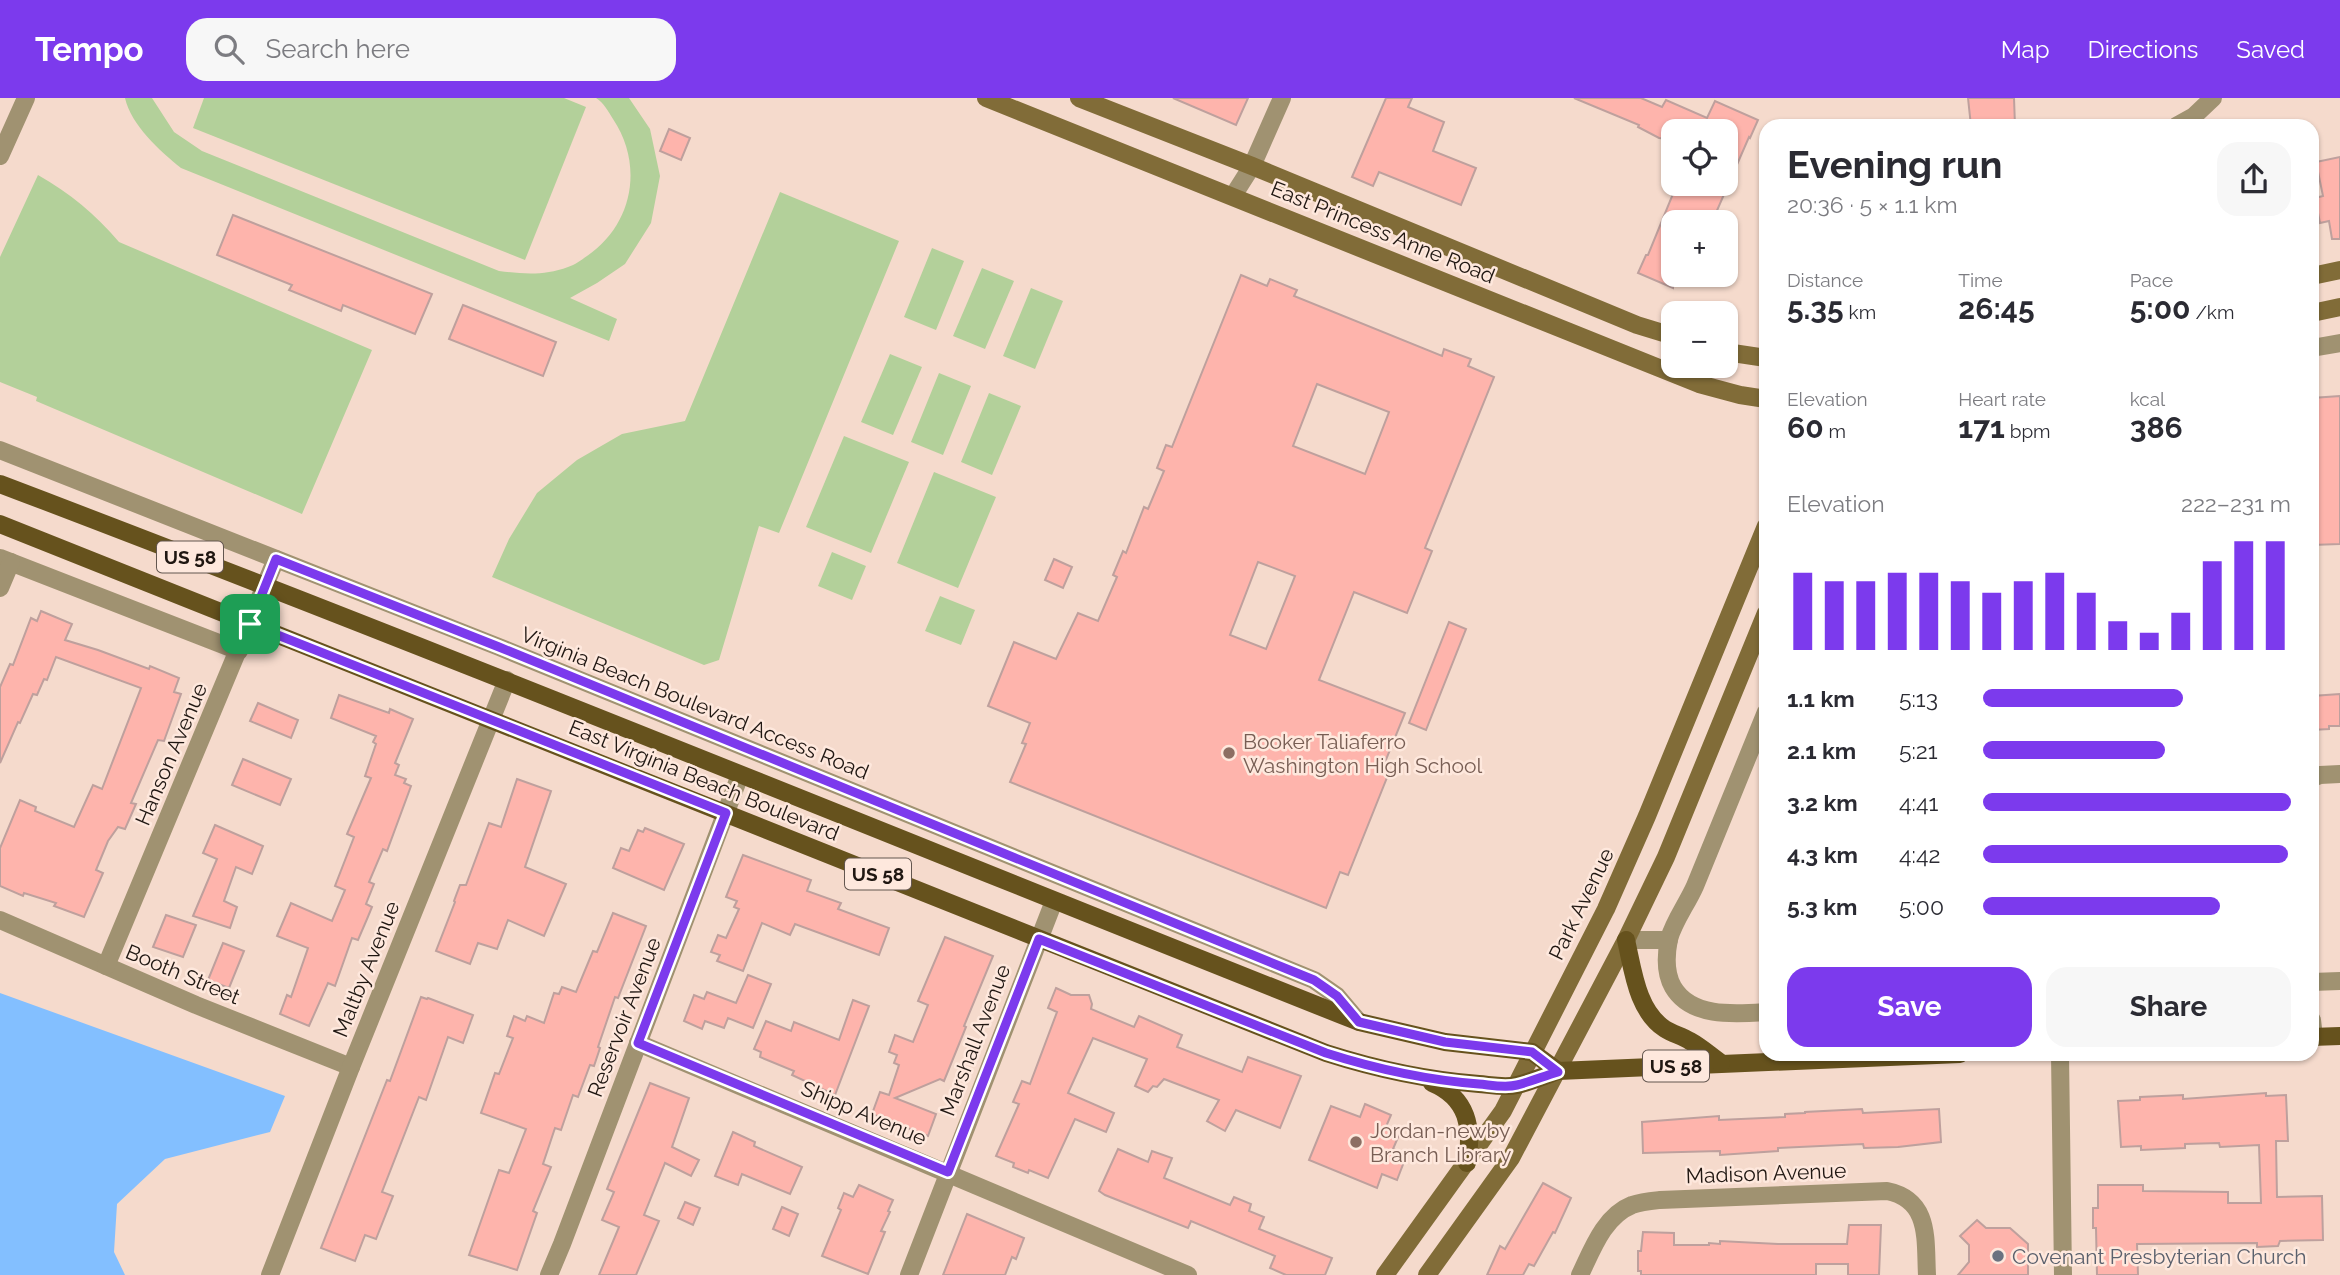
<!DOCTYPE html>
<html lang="en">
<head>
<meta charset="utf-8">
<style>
	body { margin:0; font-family:Raleway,sans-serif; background:#f7f7f7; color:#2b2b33; height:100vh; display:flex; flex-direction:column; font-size:26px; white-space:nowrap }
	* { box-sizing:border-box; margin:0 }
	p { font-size:23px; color:#7c7c81 }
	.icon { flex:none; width:38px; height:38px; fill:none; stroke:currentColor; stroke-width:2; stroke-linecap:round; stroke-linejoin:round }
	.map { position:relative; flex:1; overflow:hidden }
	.details { position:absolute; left:1759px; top:21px; width:560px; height:942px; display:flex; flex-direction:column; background:#fff; border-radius:21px; box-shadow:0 2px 5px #0004 }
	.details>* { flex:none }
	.tools { position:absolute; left:1661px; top:21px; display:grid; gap:14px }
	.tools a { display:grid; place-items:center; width:77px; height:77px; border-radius:14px; background:#fff; box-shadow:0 2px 5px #0004; font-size:35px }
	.pin { position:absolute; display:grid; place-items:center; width:60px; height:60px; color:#fff; margin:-30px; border-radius:14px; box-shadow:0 4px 10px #0006 }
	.round { display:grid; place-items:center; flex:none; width:74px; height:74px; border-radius:21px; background:#f7f7f7 }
	.overview { display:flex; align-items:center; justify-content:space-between; height:119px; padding:0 28px }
	h1 { font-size:38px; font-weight:700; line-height:52px }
	.stats { display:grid; grid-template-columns:repeat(3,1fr); gap:10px; height:119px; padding:7px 28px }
	.stats div { display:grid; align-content:center }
	.stats b { font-size:30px; font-weight:700 }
	.stats small { font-size:19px; font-weight:400 }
	.stats p { font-size:19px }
	.chart { height:196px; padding:14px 28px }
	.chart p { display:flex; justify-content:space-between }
	.chart svg { width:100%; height:126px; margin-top:7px; stroke:#7c3aed; stroke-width:6 }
	.cta { display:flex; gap:14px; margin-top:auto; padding:14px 28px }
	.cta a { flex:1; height:80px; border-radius:21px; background:#7c3aed; color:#fff; font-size:28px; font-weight:700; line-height:80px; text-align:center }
	.cta a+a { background:#f7f7f7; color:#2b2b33 }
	ul { padding:0 28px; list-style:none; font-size:23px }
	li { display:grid; grid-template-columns:112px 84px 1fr; align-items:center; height:52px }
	li i { height:18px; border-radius:9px; background:#7c3aed }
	header { display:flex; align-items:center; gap:42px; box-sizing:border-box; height:98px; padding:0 35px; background:#7c3aed; color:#fff }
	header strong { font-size:33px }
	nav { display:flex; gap:38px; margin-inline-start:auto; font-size:24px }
	.search { width:490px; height:63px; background:#f7f7f7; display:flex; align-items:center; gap:18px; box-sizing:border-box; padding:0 24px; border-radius:21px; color:#7c7c81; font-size:26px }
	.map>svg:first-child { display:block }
	.green { fill:#b3d09a }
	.water { fill:#83bfff }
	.building { fill:#feb4ac; stroke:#bea09d; stroke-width:2; fill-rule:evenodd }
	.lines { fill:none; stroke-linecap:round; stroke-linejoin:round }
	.street { stroke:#a09271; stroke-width:18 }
	.secondary { stroke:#816c38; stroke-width:18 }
	.primary { stroke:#66521d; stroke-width:18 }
	.route-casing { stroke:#fff; stroke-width:14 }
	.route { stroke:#7c3aed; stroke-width:9 }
	.education-dot { fill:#8d6e63; stroke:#fee8dd; stroke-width:2.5 }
	.worship-dot { fill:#6b7280; stroke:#fee8dd; stroke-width:2.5 }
	.labels { text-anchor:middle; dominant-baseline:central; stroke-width:5; stroke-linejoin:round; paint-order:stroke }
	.shield { fill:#fee8dd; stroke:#63564f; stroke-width:2 }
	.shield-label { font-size:19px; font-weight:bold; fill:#201712 }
	.street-label { font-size:21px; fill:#201712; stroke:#fee8dd }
	.education-label { font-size:21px; fill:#785e54; stroke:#fee8dd; text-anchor:start }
	.worship-label { font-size:21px; fill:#5b616d; stroke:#fee8dd; text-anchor:start }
</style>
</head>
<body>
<header>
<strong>Tempo</strong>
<div class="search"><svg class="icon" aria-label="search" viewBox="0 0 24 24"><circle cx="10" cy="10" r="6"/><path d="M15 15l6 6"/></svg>Search here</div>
<nav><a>Map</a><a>Directions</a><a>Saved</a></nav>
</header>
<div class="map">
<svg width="2340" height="1177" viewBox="0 0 2340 1177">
	<rect width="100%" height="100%" fill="#f5dacc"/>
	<g class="green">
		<path d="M125,0h27l22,34 28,19 297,120c24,3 45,5 69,-4 7,-2 13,-7 19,-11 46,-31 57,-91 26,-137 -5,-8 -9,-16 -17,-21h33l21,31 10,47 -9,47 -26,41 -28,19 -27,15 47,21 -8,22 -428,-173c-21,-17 -50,-43 -56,-70z"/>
		<polygon points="204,0 564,0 586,9 525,162 193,30"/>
		<path d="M38,77c32,18 57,39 81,67l253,108 -70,164 -266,-113 1,-4 -37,-15v-125z"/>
		<polygon points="780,94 899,143 779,435 759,428 719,562 704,567 492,479 509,441 537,395 577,362 622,336 685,323"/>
		<polygon points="932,150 964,163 936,232 904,219"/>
		<polygon points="982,170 1014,183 985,251 953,238"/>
		<polygon points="1031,190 1063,203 1035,271 1003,258"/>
		<polygon points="890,256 922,269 893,337 861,324"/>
		<polygon points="939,275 971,288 943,357 911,344"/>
		<polygon points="989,295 1021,308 992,377 961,364"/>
		<polygon points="844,338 909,364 871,455 806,429"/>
		<polygon points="934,374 996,399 958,490 897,465"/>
		<polygon points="832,454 866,468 852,502 818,488"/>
		<polygon points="940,498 975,512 961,547 925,533"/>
	</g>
	<polygon class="water" points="0,895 285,998 270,1034 165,1061 117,1106 114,1154 125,1177 0,1177"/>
	<g class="building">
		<polygon points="1173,0 1248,0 1236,27"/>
		<polygon points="1386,0 1412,0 1408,9 1444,24 1433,53 1476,70 1461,107 1379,74 1373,88 1352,79"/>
		<polygon points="1574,0 1641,0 1662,9 1666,2 1707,20 1715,3 1758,22 1750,40 1749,39 1712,124 1673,124 1673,190 1638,175 1646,157 1648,157 1677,86 1726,86 1726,33 1671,33 1668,41 1659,40 1638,29 1639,27"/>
		<polygon points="1968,0 2014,0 2015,28 1971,28"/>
		<polygon points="669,31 690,40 681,62 660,53"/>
		<polygon points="2340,59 2340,141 2332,141 2329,123 2320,125 2315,100 2323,98 2316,64"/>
		<polygon points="233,117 432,196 415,236 343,207 341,213 289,192 292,187 217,157"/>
		<path d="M1241,177l26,11 3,-7 27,11 -3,6 148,60 2,-7 27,10 -3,7 26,11 -69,171 7,3 -25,62 -53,-21 -35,88 86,33 -22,54 7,3 -42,105 -8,-3 -14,36 -316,-126 16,-38 -4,-1 8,-20 -42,-17 26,-64 42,17 22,-46 20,8 19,-44 -4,-2 10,-24 3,2 18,-46 4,2 16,-38 -7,-3 9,-23 6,2zM1317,286l72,28 -24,62 -72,-28zM1258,464l37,14 -29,73 -36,-14z"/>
		<polygon points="463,207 556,244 543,278 449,241"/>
		<polygon points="2340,298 2340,446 2312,447 2312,300"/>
		<polygon points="1054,461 1072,469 1063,490 1045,482"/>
		<polygon points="41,513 72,526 65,542 98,552 149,571 150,568 179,580 174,594 181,596 164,643 158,642 131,705 136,706 125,731 118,729 108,743 96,772 103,775 84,819 54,808 56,805 24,795 23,798 0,788 0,750 20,702 36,709 35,713 74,729 93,687 102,691 141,590 56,559 47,582 44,581 37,597 33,596 20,625 18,624 0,665 0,589 10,566 13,567 31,520 37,523"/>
		<polygon points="1449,524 1466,531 1426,632 1409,625"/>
		<polygon points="2340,596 2340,628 2329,628 2329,631 2312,632 2312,598"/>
		<polygon points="339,597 389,615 390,611 413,621 395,665 399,667 395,677 406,681 404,685 411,688 387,753 383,751 369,784 374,786 366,806 372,809 367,821 358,842 352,840 335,888 328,885 309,928 280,916 287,897 291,899 308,850 277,838 291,805 332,823 345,792 335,788 354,739 347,736 371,680 365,678 376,646 373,644 376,638 331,620"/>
		<polygon points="258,605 298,622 291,640 250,623"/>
		<polygon points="243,661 291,681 280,707 232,687"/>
		<polygon points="517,681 551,693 525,769 566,786 544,838 508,822 497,851 478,845 470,866 436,853 455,804 454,803 460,787 466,787 489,725 501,729"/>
		<polygon points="215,727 263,748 252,776 236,769 224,803 237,809 230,830 193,818 217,761 203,755"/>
		<polygon points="645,730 684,746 664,792 613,770 621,750 629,753 638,732 643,734"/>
		<polygon points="743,757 811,782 807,793 841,805 838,811 889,830 879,857 795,826 790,837 762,825 743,873 717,863 720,857 711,854 718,837 726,840 739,811 734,809 737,803 726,799"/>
		<polygon points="613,815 646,828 618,900 615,899 598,949 600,950 594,968 590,967 578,999 573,997 561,1032 555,1030 543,1066 551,1069 533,1113 537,1115 517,1172 469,1157 499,1072 509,1075 526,1031 481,1015 495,975 499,976 513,940 507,938 514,918 525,923 527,918 544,925 554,895 559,896 562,889 576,894 593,853 597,854"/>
		<polygon points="166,817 196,827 183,859 153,849"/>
		<polygon points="945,839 993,858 964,928 966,929 944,983 940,981 895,1000 936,1016 928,1038 872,1016 880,994 889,997 899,967 894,965 897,957 889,954 895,937 913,944 928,907 918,903"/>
		<polygon points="223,845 244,853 229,890 208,882"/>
		<polygon points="748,877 771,886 753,930 728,920 724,930 705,923 702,931 684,923 694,897 704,901 707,894 736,905"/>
		<polygon points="1056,890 1071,897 1089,897 1092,906 1091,911 1134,929 1139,918 1182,937 1177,949 1242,974 1248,959 1301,978 1280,1030 1236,1012 1225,1033 1207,1023 1219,1002 1164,981 1157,989 1153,988 1148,994 1135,988 1147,961 1093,940 1068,995 1114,1015 1106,1034 1075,1021 1048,1080 1029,1072 1028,1075 1013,1069 1014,1065 996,1058 1019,1006 1013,1004 1022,983 1030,986 1057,914 1048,910"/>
		<polygon points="421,899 427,901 428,900 473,917 463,945 448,939 426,1002 419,999 382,1094 393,1098 376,1141 365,1137 355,1163 321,1150 387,982 390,983"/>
		<polygon points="853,902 869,908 835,997 792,977 794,973 760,959 761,954 754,951 766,923 791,933 794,924 839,942"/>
		<polygon points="650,985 689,1000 672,1049 699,1062 691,1078 665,1065 644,1117 659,1123 636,1177 599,1177 619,1129 602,1122 614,1094 607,1091"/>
		<polygon points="2266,995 2266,998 2286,997 2288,1043 2276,1043 2277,1099 2322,1098 2323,1142 2280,1143 2278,1148 2257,1149 2257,1145 2137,1146 2138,1177 2097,1177 2096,1130 2093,1130 2093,1110 2098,1110 2098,1087 2143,1087 2143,1093 2228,1094 2228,1105 2261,1105 2259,1047 2220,1049 2219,1045 2185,1046 2185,1050 2141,1052 2141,1048 2121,1049 2118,1003 2140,1002 2140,999 2183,997 2183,1001"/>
		<polygon points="1365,1006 1391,1017 1385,1031 1399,1037 1393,1051 1407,1056 1397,1082 1382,1076 1377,1090 1309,1062 1331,1008 1360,1019"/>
		<polygon points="1862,1011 1863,1015 1939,1011 1941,1044 1898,1049 1864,1050 1863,1046 1778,1050 1778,1053 1720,1057 1720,1053 1643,1055 1642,1024 1719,1018 1719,1022 1785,1019 1785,1016 1805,1015 1805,1014"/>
		<polygon points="733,1034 755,1044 754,1048 802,1069 790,1096 742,1076 738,1087 715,1078"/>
		<polygon points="1118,1051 1148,1064 1152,1053 1172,1060 1164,1080 1230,1107 1234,1099 1251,1106 1249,1113 1264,1119 1259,1131 1332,1160 1325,1177 1286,1177 1270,1170 1275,1158 1191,1123 1188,1130 1105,1097 1099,1093"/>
		<polygon points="1543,1085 1571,1100 1555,1135 1553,1134 1534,1168 1529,1166 1523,1177 1487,1177 1500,1148 1505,1151"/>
		<polygon points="859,1087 893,1102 888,1113 890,1114 881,1133 885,1134 868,1176 822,1158 841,1112 838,1110 844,1095 853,1099"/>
		<polygon points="685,1104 700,1110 693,1127 678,1120"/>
		<polygon points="782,1109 798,1116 789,1138 773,1131"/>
		<polygon points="967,1116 1024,1140 1016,1161 1012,1159 1005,1177 943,1177"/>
		<polygon points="1977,1122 1986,1130 2010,1130 2028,1146 2028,1177 1958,1177 1969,1164 1969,1147 1960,1138"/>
		<polygon points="1849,1127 1881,1127 1879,1177 1848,1177 1848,1166 1816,1166 1816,1177 1641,1177 1641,1173 1638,1173 1638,1153 1641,1153 1643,1134 1674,1135 1674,1147 1709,1147 1709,1145 1720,1146 1720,1143 1778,1146 1847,1146"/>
	</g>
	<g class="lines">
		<g class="street">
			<polyline points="2176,28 2194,18 2213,0"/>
			<polyline points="0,58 26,0"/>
			<polyline points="1233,98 1252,68 1282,0"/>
			<polyline points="2312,250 2340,245"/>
			<polyline points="0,352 499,549 1314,882 1337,898 1359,924"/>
			<polyline points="0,460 239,553"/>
			<polyline points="0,490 11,464"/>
			<path d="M1766,614c-24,58 -47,116 -71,174 -8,18 -21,35 -26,53 -3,15 -4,34 4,48 18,31 62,27 93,25"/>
			<polyline points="2312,680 2320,677 2340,676"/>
			<polyline points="0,822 196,907 351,969"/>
			<polyline points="1626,842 1669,842"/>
			<polyline points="106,868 276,461"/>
			<polyline points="2312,884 2340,883"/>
			<polyline points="2312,922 2314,939"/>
			<polyline points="638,945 1188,1177"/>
			<polyline points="2060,956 2063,1177"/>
			<polyline points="270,1177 351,969 507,582"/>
			<polyline points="549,1177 562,1146 740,677"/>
			<polyline points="909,1177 1054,803"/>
			<path d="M1580,1177c12,-25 24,-59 52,-70 9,-3 19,-4 28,-5l227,-9c44,9 38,49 40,84"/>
		</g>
		<g class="secondary">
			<polyline points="986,0 1699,286 1740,297 1766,301"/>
			<polyline points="1079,0 1252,68 1637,227 1673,238"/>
			<polyline points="2312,178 2340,172"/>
			<polyline points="2312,215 2340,209"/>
			<polyline points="1726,254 1766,260"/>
			<polyline points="1385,1177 1503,1013 1606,811 1647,718 1766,428"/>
			<polyline points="1427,1177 1511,1060 1626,842 1666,759 1766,515"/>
		</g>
		<g class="primary">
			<path d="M0,386c456,173 906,358 1359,538l86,20 87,10 26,19"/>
			<path d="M0,426l1326,529c50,16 101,27 153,31 12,1 26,4 38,1 13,-3 27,-9 41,-14l402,-17"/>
			<path d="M1626,842c7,30 11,71 39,89 8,5 17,7 25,12 11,6 21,15 31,22"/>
			<polyline points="2312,939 2340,938"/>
			<path d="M1432,985c36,15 41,45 35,80"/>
		</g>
	</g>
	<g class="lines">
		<defs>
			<path id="route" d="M276,461l223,88 815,333 23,16 22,26 86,20 87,10 26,20c-14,4 -28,10 -41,13 -12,3 -26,0 -38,-1 -52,-4 -103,-15 -153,-31l-287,-114 -91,233 -310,-129 88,-230 -476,-189z"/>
		</defs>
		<use href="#route" class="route-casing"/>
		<use href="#route" class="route"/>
	</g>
	<g class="education-dot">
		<circle cx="1229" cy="655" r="7"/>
		<circle cx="1356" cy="1044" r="7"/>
	</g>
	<circle class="worship-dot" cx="1998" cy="1158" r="7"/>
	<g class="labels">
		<g class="shield">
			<rect x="157" y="443.5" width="66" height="31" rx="5"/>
			<rect x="845" y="760.5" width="66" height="31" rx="5"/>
			<rect x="1643" y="952.5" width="66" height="31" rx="5"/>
		</g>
		<g class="shield-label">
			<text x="190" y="459">US 58</text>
			<text x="878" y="776">US 58</text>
			<text x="1676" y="968">US 58</text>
		</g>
		<g class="street-label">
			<text transform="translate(1383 134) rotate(22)">East Princess Anne Road</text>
			<text transform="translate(695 605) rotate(22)">Virginia Beach Boulevard Access Road</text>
			<text transform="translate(171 656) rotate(-67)">Hanson Avenue</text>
			<text transform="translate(704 682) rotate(22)">East Virginia Beach Boulevard</text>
			<text transform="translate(1581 806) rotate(-64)">Park Avenue</text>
			<text transform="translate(366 871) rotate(-68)">Maltby Avenue</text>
			<text transform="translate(183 876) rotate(23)">Booth Street</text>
			<text transform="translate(624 919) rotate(-69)">Reservoir Avenue</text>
			<text transform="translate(975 942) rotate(-69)">Marshall Avenue</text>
			<text transform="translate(864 1015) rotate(23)">Shipp Avenue</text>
			<text transform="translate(1766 1075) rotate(-2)">Madison Avenue</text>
		</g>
		<g class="education-label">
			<text x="1243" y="643">Booker Taliaferro<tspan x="1243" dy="24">Washington High School</tspan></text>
			<text x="1370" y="1032">Jordan-newby<tspan x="1370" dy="24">Branch Library</tspan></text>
		</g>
		<g class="worship-label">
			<text x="2012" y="1158">Covenant Presbyterian Church</text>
		</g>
	</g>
</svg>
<div class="tools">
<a><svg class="icon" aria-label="locate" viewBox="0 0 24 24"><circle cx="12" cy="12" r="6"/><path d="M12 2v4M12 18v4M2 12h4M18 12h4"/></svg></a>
<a>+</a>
<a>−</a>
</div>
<div class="pin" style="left:250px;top:526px;background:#1e9e55"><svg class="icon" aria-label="arrive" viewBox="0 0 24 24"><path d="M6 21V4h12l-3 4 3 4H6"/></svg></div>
<section class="details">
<div class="overview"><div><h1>Evening run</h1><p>20:36 · 5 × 1.1 km</p></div><a class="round"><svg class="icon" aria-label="share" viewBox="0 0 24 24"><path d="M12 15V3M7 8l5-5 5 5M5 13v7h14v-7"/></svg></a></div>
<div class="stats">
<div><p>Distance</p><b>5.35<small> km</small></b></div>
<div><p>Time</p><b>26:45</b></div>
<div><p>Pace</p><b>5:00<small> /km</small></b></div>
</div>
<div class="stats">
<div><p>Elevation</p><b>60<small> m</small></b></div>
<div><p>Heart rate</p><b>171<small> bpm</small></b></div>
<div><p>kcal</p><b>386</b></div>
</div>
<div class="chart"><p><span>Elevation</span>222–231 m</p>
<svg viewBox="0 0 160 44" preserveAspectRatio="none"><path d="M5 44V17M15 44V20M25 44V20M35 44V17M45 44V17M55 44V20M65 44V24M75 44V20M85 44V17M95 44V24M105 44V34M115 44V38M125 44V31M135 44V13M145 44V6M155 44V6"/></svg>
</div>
<ul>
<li><b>1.1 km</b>5:13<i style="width:65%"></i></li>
<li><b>2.1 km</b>5:21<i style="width:59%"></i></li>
<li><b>3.2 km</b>4:41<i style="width:100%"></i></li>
<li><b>4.3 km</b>4:42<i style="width:99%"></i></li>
<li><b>5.3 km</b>5:00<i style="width:77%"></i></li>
</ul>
<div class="cta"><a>Save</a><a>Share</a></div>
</section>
</div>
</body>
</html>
